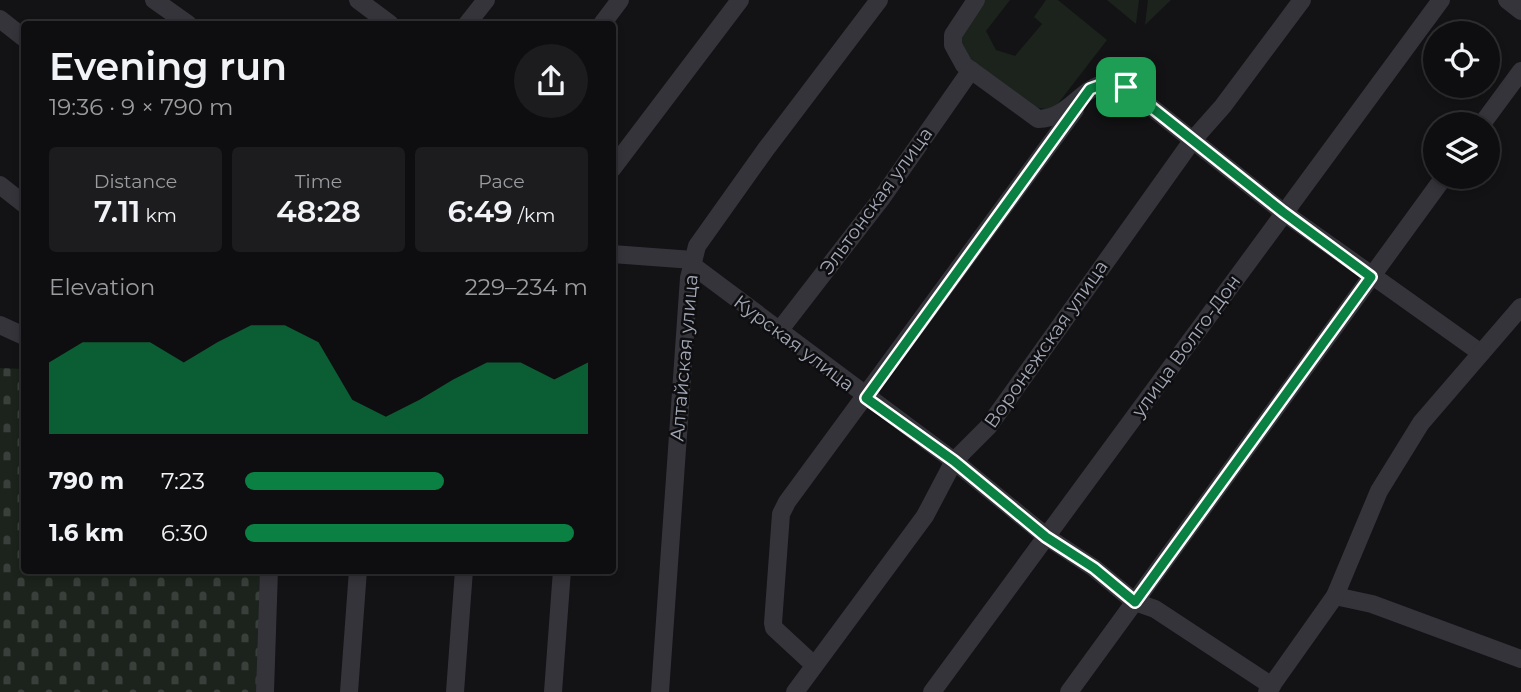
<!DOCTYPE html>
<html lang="en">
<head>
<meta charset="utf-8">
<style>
	body { margin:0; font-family:Montserrat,sans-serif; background:#1c1c1e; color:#f1f3f6; height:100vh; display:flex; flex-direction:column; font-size:26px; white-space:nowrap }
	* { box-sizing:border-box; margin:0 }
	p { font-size:23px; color:#9b9c9f }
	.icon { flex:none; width:38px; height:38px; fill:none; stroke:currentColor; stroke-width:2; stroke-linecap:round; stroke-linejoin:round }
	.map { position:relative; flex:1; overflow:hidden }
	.drawer { position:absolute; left:21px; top:21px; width:595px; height:553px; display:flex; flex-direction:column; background:#0e0e10; border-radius:7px; box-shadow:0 4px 10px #0003,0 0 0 2px #2e2e30 }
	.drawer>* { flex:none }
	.buttons { position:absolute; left:1423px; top:21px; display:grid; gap:14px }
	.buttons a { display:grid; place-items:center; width:77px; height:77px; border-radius:50%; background:#0e0e10; box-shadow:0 4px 10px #0003,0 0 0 2px #2e2e30; font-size:35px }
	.pin { position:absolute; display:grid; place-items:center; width:60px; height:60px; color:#fff; margin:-30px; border-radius:14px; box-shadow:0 4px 10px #0006 }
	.round { display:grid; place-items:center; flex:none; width:74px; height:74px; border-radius:37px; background:#1c1c1e }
	.headline { display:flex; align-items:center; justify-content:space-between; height:119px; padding:0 28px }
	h1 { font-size:38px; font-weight:600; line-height:52px }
	.stats { display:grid; grid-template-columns:repeat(3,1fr); gap:10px; height:119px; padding:7px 28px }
	.stats div { display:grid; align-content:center; border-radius:7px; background:#1c1c1e; text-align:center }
	.stats b { font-size:30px; font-weight:600 }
	.stats small { font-size:19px; font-weight:400 }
	.stats p { font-size:19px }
	.chart { height:196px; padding:14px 28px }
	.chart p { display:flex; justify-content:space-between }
	.chart svg { width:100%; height:126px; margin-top:7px; fill:#0b8043; opacity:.7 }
	ul { padding:0 28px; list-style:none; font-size:23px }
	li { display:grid; grid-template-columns:112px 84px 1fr; align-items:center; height:52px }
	li i { height:18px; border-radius:9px; background:#0b8043 }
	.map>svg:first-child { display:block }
	.cemetery { fill:url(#cemetery-stones) }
	.park { fill:#1b231c }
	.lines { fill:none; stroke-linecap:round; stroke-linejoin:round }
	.minor { stroke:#34343a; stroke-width:18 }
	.route-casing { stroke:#fff; stroke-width:14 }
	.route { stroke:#0b8043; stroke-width:9 }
	.labels { text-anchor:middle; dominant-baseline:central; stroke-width:5; stroke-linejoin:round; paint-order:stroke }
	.street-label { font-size:19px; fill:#a3a8b7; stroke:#0e0e10 }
</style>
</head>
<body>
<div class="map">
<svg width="1521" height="692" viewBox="0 0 1521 692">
	<defs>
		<pattern id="cemetery-stones" width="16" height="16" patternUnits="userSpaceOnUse" patternTransform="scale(1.75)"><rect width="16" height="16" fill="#1b231c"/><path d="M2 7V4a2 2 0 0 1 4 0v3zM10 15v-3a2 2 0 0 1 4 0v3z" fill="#39403b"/></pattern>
	</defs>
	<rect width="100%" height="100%" fill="#131315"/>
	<polygon class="cemetery" points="0,368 24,369 24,570 263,571 258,692 0,692"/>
	<g class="park">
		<polygon points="983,0 1010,0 986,31 996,50 1015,56 1042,24 1034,17 1046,0 1058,0 1107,40 1053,110 1032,107 965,54 960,42 965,27"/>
		<polygon points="1107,0 1139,0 1136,24"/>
		<polygon points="1148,0 1171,0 1145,25"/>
	</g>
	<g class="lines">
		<g class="minor">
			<polyline points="154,0 188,24"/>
			<polyline points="358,0 390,24"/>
			<path d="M976,0l-23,35v10l11,20 74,54c40,-1 47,-49 88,-32l157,125 198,141"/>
			<polyline points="1507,0 1521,11"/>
			<polyline points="0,19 24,38"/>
			<polyline points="467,24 486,0"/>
			<polyline points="602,24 620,0"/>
			<polyline points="1482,124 1521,71"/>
			<polyline points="612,169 740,0"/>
			<polyline points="0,185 24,204"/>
			<polyline points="612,254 693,260"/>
			<polyline points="692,265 954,461 1047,537 1094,568 1135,602 1155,609 1272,686"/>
			<polyline points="0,325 24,336"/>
			<polyline points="779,331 881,199 971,70"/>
			<polyline points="1335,596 1372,604 1521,659"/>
			<polyline points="814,665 774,628 773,623 781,514 787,502 1075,110"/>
			<polyline points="265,692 269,570"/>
			<polyline points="349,692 358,570"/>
			<polyline points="455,692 464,570"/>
			<polyline points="553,692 562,570"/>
			<polyline points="660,692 689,278 697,246 766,149 879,0"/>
			<polyline points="795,692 925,516 954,461 988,427 1192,141 1223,106 1302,0"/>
			<polyline points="932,692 1441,0"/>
			<polyline points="1069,692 1444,177"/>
			<polyline points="1267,692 1335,596 1379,491 1421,423 1521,307"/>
		</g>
	</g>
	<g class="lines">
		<defs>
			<polygon id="route" points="1112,81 1126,87 1283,212 1371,277 1135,602 1094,568 1046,537 954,461 866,398 1090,89"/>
		</defs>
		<use href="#route" class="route-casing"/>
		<use href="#route" class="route"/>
	</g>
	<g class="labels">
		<g class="street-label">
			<text transform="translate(876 201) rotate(-54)">Эльтонская улица</text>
			<text transform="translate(794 343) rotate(37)">Курская улица</text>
			<text transform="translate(1046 344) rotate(-55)">Воронежская улица</text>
			<text transform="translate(1186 346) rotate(-54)">улица Волго-Дон</text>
			<text transform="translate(684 358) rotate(-85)">Алтайская улица</text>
		</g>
	</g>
</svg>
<div class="buttons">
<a><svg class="icon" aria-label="locate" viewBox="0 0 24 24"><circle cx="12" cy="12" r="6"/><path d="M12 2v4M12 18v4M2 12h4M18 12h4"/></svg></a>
<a><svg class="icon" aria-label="layers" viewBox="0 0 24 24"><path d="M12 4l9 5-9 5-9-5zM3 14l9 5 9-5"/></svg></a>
</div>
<div class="pin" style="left:1126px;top:87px;background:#1e9e55"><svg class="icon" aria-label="arrive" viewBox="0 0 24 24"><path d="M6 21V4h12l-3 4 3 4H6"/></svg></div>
<section class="drawer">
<div class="headline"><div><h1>Evening run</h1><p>19:36 · 9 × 790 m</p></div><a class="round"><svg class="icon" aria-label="share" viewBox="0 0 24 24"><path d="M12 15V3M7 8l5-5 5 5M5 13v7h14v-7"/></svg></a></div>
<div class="stats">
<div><p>Distance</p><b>7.11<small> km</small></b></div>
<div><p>Time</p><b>48:28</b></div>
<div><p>Pace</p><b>6:49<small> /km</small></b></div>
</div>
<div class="chart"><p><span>Elevation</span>229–234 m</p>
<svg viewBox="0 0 160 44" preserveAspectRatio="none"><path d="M0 44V19L10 12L20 12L30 12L40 19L50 12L60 6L70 6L80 12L90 32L100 38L110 32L120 25L130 19L140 19L150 25L160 19V44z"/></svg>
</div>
<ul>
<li><b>790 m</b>7:23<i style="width:58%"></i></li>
<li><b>1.6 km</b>6:30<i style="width:96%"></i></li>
</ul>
</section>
</div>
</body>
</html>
